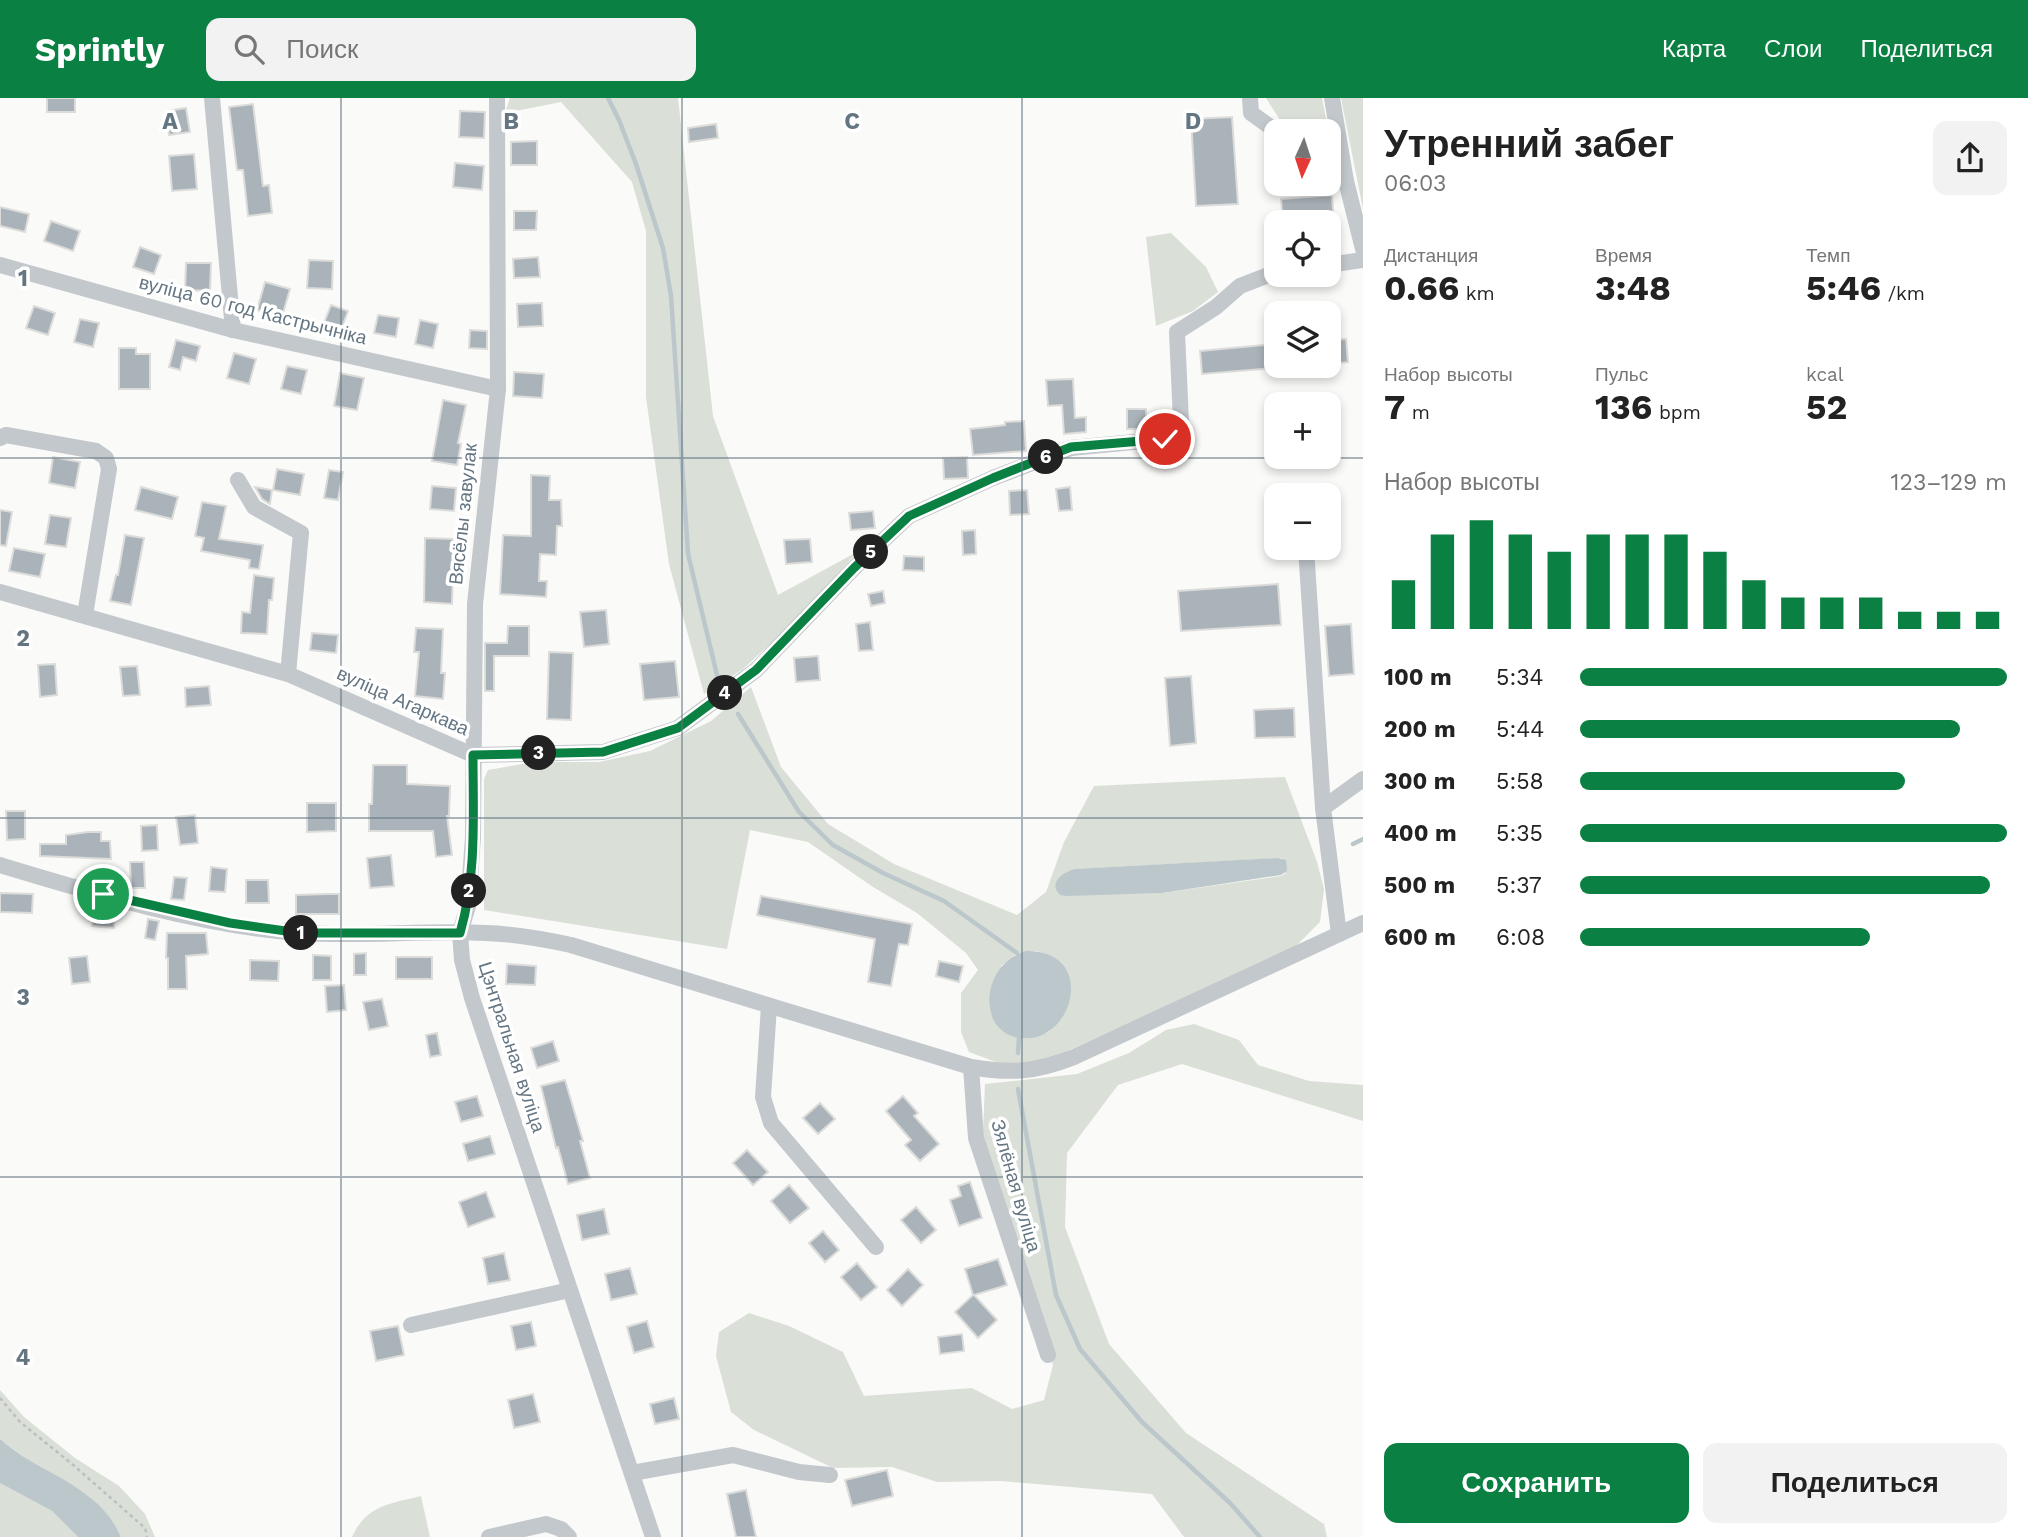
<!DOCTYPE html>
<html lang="ru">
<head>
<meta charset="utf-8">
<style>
	body { margin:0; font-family:"Work Sans",sans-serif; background:#f2f2f2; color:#222; height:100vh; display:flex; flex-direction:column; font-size:26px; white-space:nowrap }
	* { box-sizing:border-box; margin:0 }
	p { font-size:23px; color:#767676 }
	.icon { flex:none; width:38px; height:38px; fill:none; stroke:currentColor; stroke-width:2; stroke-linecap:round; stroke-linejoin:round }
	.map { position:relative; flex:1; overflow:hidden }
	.sheet { display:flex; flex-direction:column; background:#fff; width:665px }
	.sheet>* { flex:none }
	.needle { width:46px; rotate:183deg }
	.controls { position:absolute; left:1264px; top:21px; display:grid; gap:14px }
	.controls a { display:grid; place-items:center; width:77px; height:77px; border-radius:14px; background:#fff; box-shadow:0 4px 10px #0003; font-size:35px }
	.pin { position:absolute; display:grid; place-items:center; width:60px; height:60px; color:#fff; margin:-30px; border:4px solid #fff; border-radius:50%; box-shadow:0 2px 7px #0007 }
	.km { position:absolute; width:35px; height:35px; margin:-18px; border-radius:50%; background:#222; color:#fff; font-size:19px; line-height:35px; text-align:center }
	.round { display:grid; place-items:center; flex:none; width:74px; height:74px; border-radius:14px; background:#f2f2f2 }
	.summary { display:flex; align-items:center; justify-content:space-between; height:119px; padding:0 21px }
	h1 { font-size:38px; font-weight:700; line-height:52px }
	.figures { display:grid; grid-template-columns:repeat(3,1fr); gap:10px; height:119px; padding:7px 21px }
	.figures div { display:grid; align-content:center }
	.figures b { font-size:35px; font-weight:700 }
	.figures small { font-size:19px; font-weight:400 }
	.figures p { font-size:19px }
	.chart { height:196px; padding:14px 21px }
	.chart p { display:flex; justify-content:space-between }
	.chart svg { width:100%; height:126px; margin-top:7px; stroke:#0b8043; stroke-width:6 }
	.button { display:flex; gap:14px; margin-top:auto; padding:14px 21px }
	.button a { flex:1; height:80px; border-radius:14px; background:#0b8043; color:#fff; font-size:28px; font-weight:700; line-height:80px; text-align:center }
	.button a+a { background:#f2f2f2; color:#222 }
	ul { padding:0 21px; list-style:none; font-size:23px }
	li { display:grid; grid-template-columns:112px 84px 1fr; align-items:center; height:52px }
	li i { height:18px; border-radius:9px; background:#0b8043 }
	header { display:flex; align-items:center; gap:42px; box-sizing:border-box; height:98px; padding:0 35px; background:#0b8043; color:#fff }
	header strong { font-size:33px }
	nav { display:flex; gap:38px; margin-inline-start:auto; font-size:24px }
	.search { width:490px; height:63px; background:#f2f2f2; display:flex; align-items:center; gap:18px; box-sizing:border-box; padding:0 24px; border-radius:14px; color:#767676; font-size:26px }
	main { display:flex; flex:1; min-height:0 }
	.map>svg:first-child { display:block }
	.green { fill:#dadfd7; fill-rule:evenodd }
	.water { fill:#bbc7cb }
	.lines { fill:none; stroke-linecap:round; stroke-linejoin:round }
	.stream { stroke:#bbc7cb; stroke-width:4.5 }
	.building { fill:#aab3b9; stroke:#dcdcda; stroke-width:2 }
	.path { stroke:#bbbfc2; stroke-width:2.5; stroke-dasharray:3.5 3.5; stroke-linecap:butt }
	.minor { stroke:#c3c8cc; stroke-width:16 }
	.route-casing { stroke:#fff; stroke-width:14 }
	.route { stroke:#0b8043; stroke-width:9 }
	.grid { fill:none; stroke:#657683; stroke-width:2; stroke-opacity:0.55 }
	.labels { text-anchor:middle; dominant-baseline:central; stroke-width:7; stroke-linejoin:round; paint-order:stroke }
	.street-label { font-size:19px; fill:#657683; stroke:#fff }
	.grid-label { font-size:23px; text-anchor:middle; font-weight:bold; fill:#657683; stroke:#fff; stroke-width:7; stroke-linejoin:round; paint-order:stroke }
</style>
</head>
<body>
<header>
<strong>Sprintly</strong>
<div class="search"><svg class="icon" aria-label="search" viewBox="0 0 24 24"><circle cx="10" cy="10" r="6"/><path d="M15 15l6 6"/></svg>Поиск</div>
<nav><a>Карта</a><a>Слои</a><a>Поделиться</a></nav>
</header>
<main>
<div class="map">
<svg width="1363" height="1439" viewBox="0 0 1363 1439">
	<rect width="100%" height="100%" fill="#fafaf8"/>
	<g class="green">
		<polygon points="510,0 678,0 713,318 778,497 857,454 797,521 743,571 704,596 669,466 646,299 646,133 632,84 561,4 505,15"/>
		<path d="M1266,0h56l13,65 -7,-4v-28c-44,0 -38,5 -62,-33z"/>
		<polygon points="1341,0 1363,0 1363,111"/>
		<polygon points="1171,135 1206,169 1218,194 1193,213 1156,228 1146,139"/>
		<path d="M751,589l30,80 47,57 66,40 123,51 29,-23 18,-50 30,-56 191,-9 32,85 7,27 -4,33 -28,28 -243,109 -27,5h-21l-32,-12 -8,-20v-39l17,-23 -12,-17 -49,-40 -44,-26 -65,-45 -58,-12 -23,119 -243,-39v-131l4,-9 46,-8h65l51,-11 61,-30zM1282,760l3,16 -4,2 -119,17 -102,2 8,-24 7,-2zM1036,853c46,10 43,57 11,82l-46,-67 16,-13z"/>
		<polygon points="1194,926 1239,942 1258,967 1309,983 1363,987 1363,1023 1182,966 1118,987 1067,1055 1065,1129 1109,1246 1186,1335 1324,1426 1327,1439 1184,1439 1152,1396 1001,1383 937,1384 892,1369 833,1370 754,1332 731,1314 716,1258 719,1234 749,1215 789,1228 843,1254 864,1298 972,1290 1012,1311 1044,1302 1053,1267 1038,1210 987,1056 983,1035 985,986 1077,976 1129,955 1166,932"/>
		<path d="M0,1292l24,27 51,41 44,28 26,28 10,23h-34c-19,-46 -86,-67 -121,-98z"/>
		<polygon points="0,1385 52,1413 78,1439 0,1439"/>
		<path d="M421,1398l9,41h-78c15,-32 37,-33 69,-41z"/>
	</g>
	<g class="water">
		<path d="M1278,760l8,2 1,11 -6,4 -119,18 -96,3 -6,-1c-12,-12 2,-22 14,-26z"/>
		<path d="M1026,853c75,-1 46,100 -11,86 -9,-2 -16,-8 -21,-16 -13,-28 3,-62 32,-70z"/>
		<path d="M0,1341c39,35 99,46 121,98h-43l-26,-26 -52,-28z"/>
	</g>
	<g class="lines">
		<g class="stream">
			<polyline points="608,0 619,22 636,66 663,150 671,198 688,456 717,577"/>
			<polyline points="738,616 799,714 833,747 883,775 944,803 1017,855"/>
			<polyline points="1353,746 1363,741"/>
			<polyline points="1018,955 1019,940"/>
			<polyline points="1018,991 1056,1197 1080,1251 1142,1324 1230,1405 1260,1439"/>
		</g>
	</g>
	<g class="building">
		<rect x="47" y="0" width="28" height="14"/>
		<polygon points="253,6 263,88 269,87 272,115 248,118 243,72 237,72 229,9"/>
		<polygon points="186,10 190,34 169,37 166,13"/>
		<polygon points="460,13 485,14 484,40 459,39"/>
		<polygon points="1232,19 1238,106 1196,108 1191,21"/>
		<polygon points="716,26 718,40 689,44 688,30"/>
		<polygon points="537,43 537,67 511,67 511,44"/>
		<polygon points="194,56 197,91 172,93 169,58"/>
		<polygon points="455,65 484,68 482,92 453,89"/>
		<polygon points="1332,97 1334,124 1283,124 1281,101"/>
		<polygon points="0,109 29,116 25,134 0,128"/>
		<polygon points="514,113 537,113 536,132 514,132"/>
		<polygon points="51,123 80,133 73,153 44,143"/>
		<polygon points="140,149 161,157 154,176 133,169"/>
		<polygon points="538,159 540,179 514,180 513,161"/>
		<polygon points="309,162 333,163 332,191 307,190"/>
		<polygon points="186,165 211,165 210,193 185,192"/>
		<polygon points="265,184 290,191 282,219 257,212"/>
		<polygon points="542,205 543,228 518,229 517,206"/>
		<polygon points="331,207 348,213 341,232 324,225"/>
		<polygon points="34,208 55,215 48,237 26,230"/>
		<polygon points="378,217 399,220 396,239 374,235"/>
		<polygon points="80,221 99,225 93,249 74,244"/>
		<polygon points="420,222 438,226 433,250 415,246"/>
		<polygon points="470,232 487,233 487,251 469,250"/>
		<polygon points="1346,241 1348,264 1328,266 1328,242"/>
		<polygon points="176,242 200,248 196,263 183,259 180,272 169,269"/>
		<polygon points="1276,246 1276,270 1202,276 1200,253"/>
		<polygon points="119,250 136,250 136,256 150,256 150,291 119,291"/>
		<polygon points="234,255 256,261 249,286 227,280"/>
		<polygon points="287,268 307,272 301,296 281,291"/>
		<polygon points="514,274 544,276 542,300 513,298"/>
		<polygon points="340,275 364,280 357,312 334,308"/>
		<polygon points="1073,281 1075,320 1086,319 1086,334 1064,336 1062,307 1048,308 1046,282"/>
		<polygon points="443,302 466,307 458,345 461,346 457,367 432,363"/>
		<polygon points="1127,311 1146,311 1147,331 1127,331"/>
		<polygon points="1024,323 1026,353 973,357 970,331 1005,327 1005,324"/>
		<polygon points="53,359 80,364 75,390 49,385"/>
		<polygon points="967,359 968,380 944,381 943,360"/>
		<polygon points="277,371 304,376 300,397 273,392"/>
		<polygon points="329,372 343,374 338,402 324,400"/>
		<polygon points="531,377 550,378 549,402 561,402 562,428 557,428 556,457 540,456 539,483 547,483 546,499 500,496 503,437 531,438"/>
		<polygon points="432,388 456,390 454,413 430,411"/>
		<polygon points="141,389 178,399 172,421 135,412"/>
		<polygon points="255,389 272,392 270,406 262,401"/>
		<polygon points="1070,389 1072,412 1059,413 1056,391"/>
		<polygon points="1027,392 1029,416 1010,417 1009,393"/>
		<polygon points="202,404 226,408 219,441 263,447 259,471 249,470 250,462 201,453 204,440 195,438"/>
		<polygon points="0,412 12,414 6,448 0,447"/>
		<polygon points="873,413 875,430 851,432 849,415"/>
		<polygon points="50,417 71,420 66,449 45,446"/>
		<polygon points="975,432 976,456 963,457 962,433"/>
		<polygon points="125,437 144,440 131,507 110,503 116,477 118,477"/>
		<polygon points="425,440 454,441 452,506 424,504"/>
		<polygon points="810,441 812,464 786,466 784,442"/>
		<polygon points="14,450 45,456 40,479 9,473"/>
		<polygon points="904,458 924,459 924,473 903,472"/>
		<polygon points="254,477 274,480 272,502 269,502 267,536 241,535 242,514 250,515"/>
		<polygon points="1278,486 1281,527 1181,533 1178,493"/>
		<polygon points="883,493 885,505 871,508 868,496"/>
		<polygon points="606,512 609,546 584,549 580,514"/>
		<polygon points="870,524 873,552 859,553 856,526"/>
		<polygon points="1351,526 1354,576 1329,578 1325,528"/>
		<polygon points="508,528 529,528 529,558 494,558 494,593 485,593 485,545 507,545"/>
		<polygon points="416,530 443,531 441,575 445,575 443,601 415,598 419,554 414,554"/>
		<polygon points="312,535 338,537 336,555 310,552"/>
		<polygon points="549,554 573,555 571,622 547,621"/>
		<polygon points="818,558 820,582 796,584 794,560"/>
		<polygon points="675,563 679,599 644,602 640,566"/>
		<polygon points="55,566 57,597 40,599 38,567"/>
		<polygon points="137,568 140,597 123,598 120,569"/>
		<polygon points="1191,578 1196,645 1170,648 1165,580"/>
		<polygon points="209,588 211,607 186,609 185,590"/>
		<polygon points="1294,610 1295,639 1255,640 1254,612"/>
		<polygon points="373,667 407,667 407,686 450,688 449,718 447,718 452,757 436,759 433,733 369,733 369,706 372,706"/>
		<polygon points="307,705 336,705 336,733 307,734"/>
		<polygon points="6,713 25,713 25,741 7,742"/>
		<polygon points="195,717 198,745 180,747 176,719"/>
		<polygon points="157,727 158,752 142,753 141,728"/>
		<polygon points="88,734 101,734 101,743 110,743 111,761 40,758 40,746 66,746 66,737"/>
		<polygon points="391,757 394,788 370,790 367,760"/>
		<polygon points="130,764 144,764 145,790 131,790"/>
		<polygon points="211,769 227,771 225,794 209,793"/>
		<polygon points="174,779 187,780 184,802 171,801"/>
		<polygon points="246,782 268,782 269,805 246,805"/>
		<polygon points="0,795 33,796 32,815 0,814"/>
		<polygon points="328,796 339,796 339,816 296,816 296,797"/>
		<polygon points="761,798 912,826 908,847 899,846 891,888 868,884 875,841 757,817"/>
		<polygon points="94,811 116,813 114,830 92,828"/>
		<polygon points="148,821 159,823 155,842 145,840"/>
		<polygon points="167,835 206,835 208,856 186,858 187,891 168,891 168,860 166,860"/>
		<polygon points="366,855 366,877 354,877 354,856"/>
		<polygon points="313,857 331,858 331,882 313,882"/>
		<polygon points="87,858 90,884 72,886 69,860"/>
		<rect x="396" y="859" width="36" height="22"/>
		<polygon points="250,862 279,863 278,883 250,882"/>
		<polygon points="939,863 963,868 959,884 936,878"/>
		<polygon points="507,866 536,868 535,887 506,886"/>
		<polygon points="344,887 346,912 327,914 325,888"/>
		<polygon points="382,901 388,928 369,932 363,904"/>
		<polygon points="437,935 441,957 430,959 426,937"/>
		<polygon points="553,943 559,963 537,970 531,950"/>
		<polygon points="565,982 583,1043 580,1043 590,1080 568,1086 558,1049 556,1050 541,988"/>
		<polygon points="477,998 483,1018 461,1024 455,1004"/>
		<polygon points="903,998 918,1015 914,1018 939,1046 920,1063 905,1047 911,1042 886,1013"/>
		<polygon points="820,1005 835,1021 818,1036 803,1020"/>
		<polygon points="490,1038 495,1056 468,1063 463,1046"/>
		<polygon points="747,1052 768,1074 753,1087 733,1065"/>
		<polygon points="970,1084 982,1120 959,1128 950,1102 961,1098 958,1088"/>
		<polygon points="789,1087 809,1110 790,1125 771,1103"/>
		<polygon points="486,1094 495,1119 468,1129 459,1104"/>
		<polygon points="916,1109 936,1132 921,1145 901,1122"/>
		<polygon points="604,1111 609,1136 582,1142 577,1117"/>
		<polygon points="823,1133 839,1152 825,1164 809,1145"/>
		<polygon points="504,1155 510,1182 488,1186 483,1160"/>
		<polygon points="998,1161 1007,1187 974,1197 997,1222 978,1240 955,1214 973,1197 965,1171"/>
		<polygon points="857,1165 877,1189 861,1202 841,1179"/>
		<polygon points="630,1170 637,1196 611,1202 605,1176"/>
		<polygon points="908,1171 923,1187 902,1208 887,1192"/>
		<polygon points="647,1223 654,1249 634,1255 627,1229"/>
		<polygon points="531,1224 536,1248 516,1252 511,1228"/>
		<polygon points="398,1228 404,1257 376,1263 370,1233"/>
		<polygon points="962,1236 964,1253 940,1256 938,1239"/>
		<polygon points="533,1296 540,1324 514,1330 508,1302"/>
		<polygon points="674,1300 679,1321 655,1326 650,1306"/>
		<polygon points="887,1372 893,1398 852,1408 845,1382"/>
		<polygon points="746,1392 756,1439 736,1439 727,1396"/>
	</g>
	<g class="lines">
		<polyline class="path" points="0,1300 20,1324 72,1366 145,1430 147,1439"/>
		<g class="minor">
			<polyline points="212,0 233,232"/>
			<polyline points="497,0 498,291 475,506 473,739 468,808 460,835 462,862 472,900 653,1439"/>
			<polyline points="1250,0 1251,15 1276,33"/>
			<polyline points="1332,0 1346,83 1363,151"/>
			<polyline points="1328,71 1346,83"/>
			<polyline points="0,167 233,232 498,291"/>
			<polyline points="1328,167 1363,162"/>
			<polyline points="0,340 6,337 96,353 106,360 109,371 85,517"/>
			<polyline points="238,382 254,409 301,435 288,576"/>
			<polyline points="1302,394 1302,397"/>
			<polyline points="1306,450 1323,710 1339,836"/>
			<polyline points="0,494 288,576 473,657 603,654 678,630 756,572 854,470 909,418 993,380 1071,350 1165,341 1181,324 1177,234 1216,209 1240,188 1276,174"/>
			<polyline points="1323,710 1363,681"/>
			<path d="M0,767c96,29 201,61 300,68 62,4 125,-3 186,0 29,1 57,6 85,12l400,122c40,7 65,5 103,-10l289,-134"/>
			<polyline points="769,908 763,999 771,1025 876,1149"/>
			<polyline points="971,969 976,1040 1048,1257"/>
			<polyline points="411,1227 570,1192"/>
			<polyline points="632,1375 733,1357 799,1374 830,1377"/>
			<polyline points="489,1439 546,1426 561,1431 569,1439"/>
		</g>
	</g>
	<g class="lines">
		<defs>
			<path id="route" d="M103,796l127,29 70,10h160c17,-58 13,-119 13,-178l130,-3 75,-24 78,-58 98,-102 55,-52 84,-38 78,-31 94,-8"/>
		</defs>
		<use href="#route" class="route-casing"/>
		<use href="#route" class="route"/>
	</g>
	<path class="grid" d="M341,0v1439M682,0v1439M1022,0v1439M0,360h1363M0,720h1363M0,1079h1363"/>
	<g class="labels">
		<g class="street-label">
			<text transform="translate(253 212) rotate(14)">вуліца 60 год Кастрычніка</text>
			<text transform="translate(463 416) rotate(-84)">Вясёлы завулак</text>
			<text transform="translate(403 603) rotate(24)">вуліца Агаркава</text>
			<text transform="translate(512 949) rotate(72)">Цэнтральная вуліца</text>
			<text transform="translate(1016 1088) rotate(74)">Зялёная вуліца</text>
		</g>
	</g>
	<g class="grid-label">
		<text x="170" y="31">A</text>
		<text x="511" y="31">B</text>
		<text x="852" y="31">C</text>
		<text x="1193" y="31">D</text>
		<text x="23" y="188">1</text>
		<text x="23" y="548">2</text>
		<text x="23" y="907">3</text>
		<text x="23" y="1267">4</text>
	</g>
</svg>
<div class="controls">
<a><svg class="needle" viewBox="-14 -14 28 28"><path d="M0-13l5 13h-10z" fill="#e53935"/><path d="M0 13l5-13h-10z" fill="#767676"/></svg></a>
<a><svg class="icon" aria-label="locate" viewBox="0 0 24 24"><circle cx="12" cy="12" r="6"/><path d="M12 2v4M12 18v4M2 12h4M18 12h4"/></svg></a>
<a><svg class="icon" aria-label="layers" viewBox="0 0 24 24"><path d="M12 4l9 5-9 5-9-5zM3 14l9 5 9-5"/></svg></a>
<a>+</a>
<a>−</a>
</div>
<div class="pin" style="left:103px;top:796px;background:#1e9e55"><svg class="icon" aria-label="arrive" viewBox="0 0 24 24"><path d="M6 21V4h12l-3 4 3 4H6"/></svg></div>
<div class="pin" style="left:1165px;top:341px;background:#d93025"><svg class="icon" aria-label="check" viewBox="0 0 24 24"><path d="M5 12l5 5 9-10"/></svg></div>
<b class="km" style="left:301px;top:835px">1</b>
<b class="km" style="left:469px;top:793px">2</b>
<b class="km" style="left:539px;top:655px">3</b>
<b class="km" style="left:725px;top:595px">4</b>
<b class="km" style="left:871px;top:454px">5</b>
<b class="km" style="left:1046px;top:359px">6</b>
</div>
<section class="sheet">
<div class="summary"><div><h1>Утренний забег</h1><p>06:03</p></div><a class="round"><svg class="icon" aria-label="share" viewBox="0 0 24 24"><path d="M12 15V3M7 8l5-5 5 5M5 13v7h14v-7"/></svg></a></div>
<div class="figures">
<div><p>Дистанция</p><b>0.66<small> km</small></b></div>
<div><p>Время</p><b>3:48</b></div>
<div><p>Темп</p><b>5:46<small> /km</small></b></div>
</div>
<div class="figures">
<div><p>Набор высоты</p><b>7<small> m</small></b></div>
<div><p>Пульс</p><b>136<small> bpm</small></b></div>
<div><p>kcal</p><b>52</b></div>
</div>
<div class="chart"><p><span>Набор высоты</span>123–129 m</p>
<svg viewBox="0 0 160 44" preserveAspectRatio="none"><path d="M5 44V27M15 44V11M25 44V6M35 44V11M45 44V17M55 44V11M65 44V11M75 44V11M85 44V17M95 44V27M105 44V33M115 44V33M125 44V33M135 44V38M145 44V38M155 44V38"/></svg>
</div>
<ul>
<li><b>100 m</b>5:34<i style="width:100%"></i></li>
<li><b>200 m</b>5:44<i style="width:89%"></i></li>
<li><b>300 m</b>5:58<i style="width:76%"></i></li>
<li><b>400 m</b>5:35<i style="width:100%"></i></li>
<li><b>500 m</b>5:37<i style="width:96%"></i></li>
<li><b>600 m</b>6:08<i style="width:68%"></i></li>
</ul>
<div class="button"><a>Сохранить</a><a>Поделиться</a></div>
</section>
</main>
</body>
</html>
